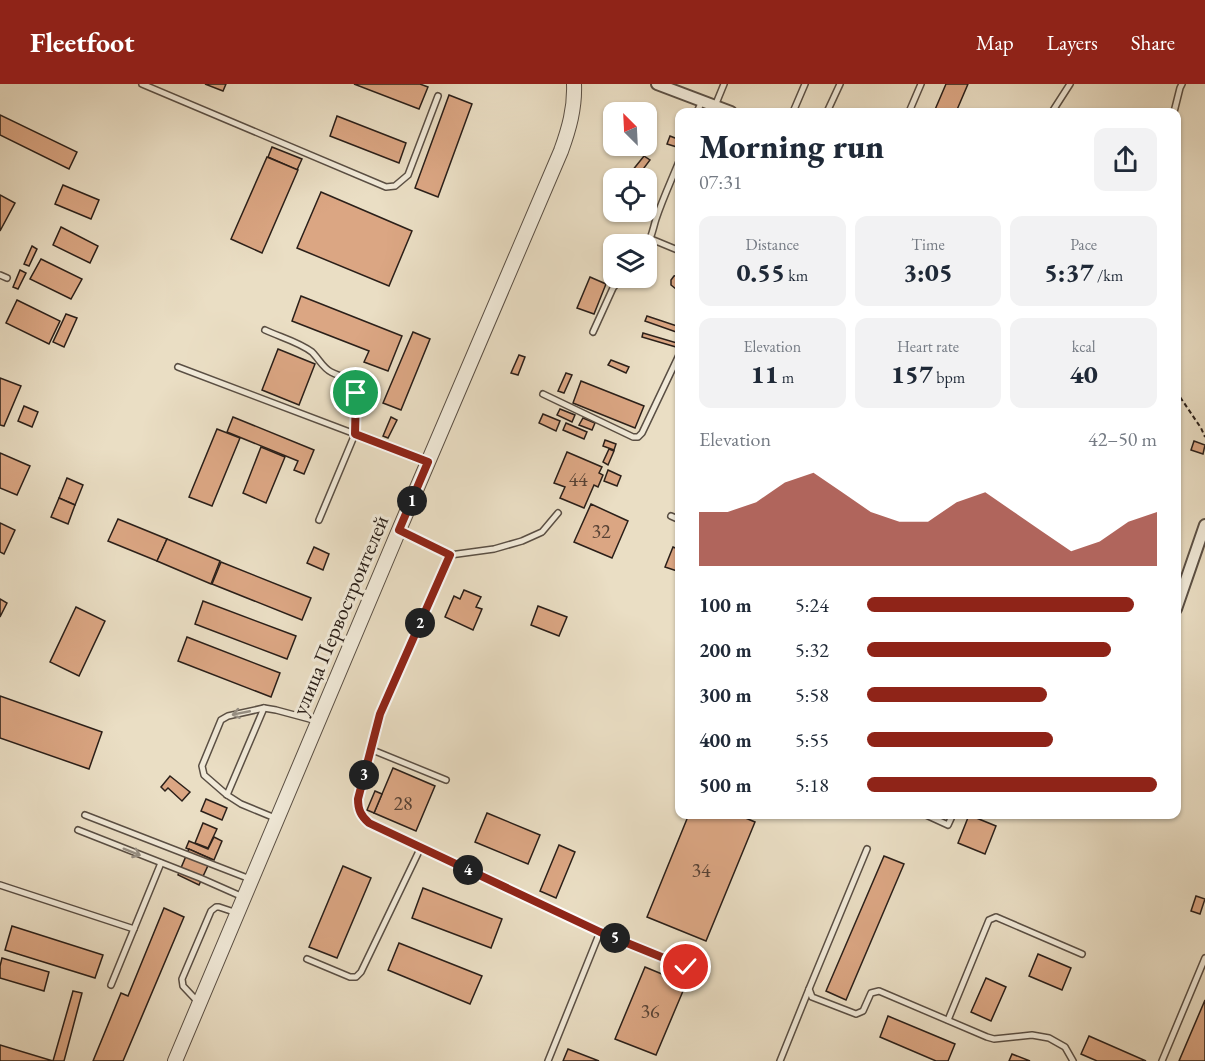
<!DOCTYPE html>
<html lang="en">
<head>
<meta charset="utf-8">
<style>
	body { margin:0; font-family:"EB Garamond",serif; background:#f2f2f3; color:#1f2937; height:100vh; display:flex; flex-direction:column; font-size:22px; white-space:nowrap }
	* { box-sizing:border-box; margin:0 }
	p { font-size:20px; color:#747a83 }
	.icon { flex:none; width:33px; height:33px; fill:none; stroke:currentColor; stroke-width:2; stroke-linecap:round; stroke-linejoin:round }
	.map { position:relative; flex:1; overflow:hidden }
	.panel { position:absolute; left:675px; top:24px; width:506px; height:711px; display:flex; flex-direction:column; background:#fff; border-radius:12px; box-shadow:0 2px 4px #0004 }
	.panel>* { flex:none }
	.needle { width:39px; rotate:336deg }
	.tools { position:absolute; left:603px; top:18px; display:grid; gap:12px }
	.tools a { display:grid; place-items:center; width:54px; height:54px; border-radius:12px; background:#fff; box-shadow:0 2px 4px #0004; font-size:30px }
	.pin { position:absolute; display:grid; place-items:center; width:51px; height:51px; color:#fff; margin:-26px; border:3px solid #fff; border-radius:50%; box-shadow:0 2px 6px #0007 }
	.km { position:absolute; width:30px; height:30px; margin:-15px; border-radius:50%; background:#222; color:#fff; font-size:16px; line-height:30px; text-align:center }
	.round { display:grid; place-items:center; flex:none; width:63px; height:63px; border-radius:12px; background:#f2f2f3 }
	.summary { display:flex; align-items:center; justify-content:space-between; height:102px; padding:0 24px }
	h1 { font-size:33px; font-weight:800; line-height:45px }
	.stats { display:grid; grid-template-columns:repeat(3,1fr); gap:9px; height:102px; padding:6px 24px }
	.stats div { display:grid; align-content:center; border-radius:12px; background:#f2f2f3; text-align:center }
	.stats b { font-size:26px; font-weight:800 }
	.stats small { font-size:16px; font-weight:400 }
	.stats p { font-size:16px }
	.chart { height:168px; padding:12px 24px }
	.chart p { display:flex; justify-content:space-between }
	.chart svg { width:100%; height:108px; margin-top:6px; fill:#8f2418; opacity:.7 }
	ul { padding:0 24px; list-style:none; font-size:20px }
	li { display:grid; grid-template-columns:96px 72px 1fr; align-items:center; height:45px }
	li i { height:15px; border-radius:8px; background:#8f2418 }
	header { display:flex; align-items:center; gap:36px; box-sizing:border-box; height:84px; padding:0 30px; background:#8f2418; color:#fff }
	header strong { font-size:28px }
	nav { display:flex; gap:33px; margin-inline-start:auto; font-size:21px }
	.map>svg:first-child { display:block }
	.building { fill:#dba683; stroke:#2a1f19; stroke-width:1.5 }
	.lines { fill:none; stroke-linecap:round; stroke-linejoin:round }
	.service-casing { stroke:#5a4f44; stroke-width:8 }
	.minor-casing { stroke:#5a4f44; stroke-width:14 }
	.tertiary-casing { stroke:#5a4f44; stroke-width:16 }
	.path { stroke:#2a1f19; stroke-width:2; stroke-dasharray:4.5 3; stroke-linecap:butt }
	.service { stroke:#f1ead9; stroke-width:5 }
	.minor { stroke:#f1ead9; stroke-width:10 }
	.tertiary { stroke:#f1ead9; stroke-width:14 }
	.oneway { stroke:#978f83 }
	.route-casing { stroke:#fff; stroke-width:12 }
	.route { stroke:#8f2418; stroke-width:8 }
	.labels { text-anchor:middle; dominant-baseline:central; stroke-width:6; stroke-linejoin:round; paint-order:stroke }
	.number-label { font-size:20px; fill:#564134 }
	.street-label { font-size:22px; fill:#2a1f19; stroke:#f1ead9 }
</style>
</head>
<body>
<header>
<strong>Fleetfoot</strong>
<nav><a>Map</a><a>Layers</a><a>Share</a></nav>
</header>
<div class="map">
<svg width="1205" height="977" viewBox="0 0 1205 977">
	<rect width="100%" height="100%" fill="#eadec4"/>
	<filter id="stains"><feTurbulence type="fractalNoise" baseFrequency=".00333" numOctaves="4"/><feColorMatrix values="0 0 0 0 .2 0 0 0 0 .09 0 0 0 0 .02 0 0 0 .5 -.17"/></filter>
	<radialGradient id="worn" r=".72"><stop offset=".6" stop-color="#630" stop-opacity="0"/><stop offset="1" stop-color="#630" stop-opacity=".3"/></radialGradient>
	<g class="building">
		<polygon points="205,0 226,0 223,7"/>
		<polygon points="354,0 420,0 428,3 419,25"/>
		<polygon points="946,0 968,0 956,28 934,28"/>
		<polygon points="449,11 472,20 438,113 415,104"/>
		<polygon points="0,31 77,68 69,85 0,51"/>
		<polygon points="337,32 406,59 399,79 330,52"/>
		<polygon points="670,52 680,56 677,63 667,60"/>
		<polygon points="272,63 302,75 297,86 268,73"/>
		<polygon points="644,72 650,76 638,92 632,87"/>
		<polygon points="267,73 298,86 262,169 231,155"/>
		<polygon points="63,101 99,116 91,135 55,120"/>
		<polygon points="321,108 412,147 389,202 297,164"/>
		<polygon points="0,111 15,119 0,147"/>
		<polygon points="61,143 98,162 90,179 53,161"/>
		<polygon points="32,162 37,165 29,182 24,180"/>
		<polygon points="41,175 82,195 71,215 30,195"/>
		<polygon points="20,186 26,189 18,205 13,203"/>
		<polygon points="679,191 680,205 676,205 671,201 671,196 674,192"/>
		<polygon points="590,193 606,200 594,230 577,224"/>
		<polygon points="301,212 402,252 388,287 364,278 369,267 292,237"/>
		<polygon points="17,216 60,237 49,260 6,239"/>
		<polygon points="66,230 77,234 64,263 53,258"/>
		<polygon points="647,232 680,243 679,249 645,237"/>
		<polygon points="413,248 430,255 401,326 383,319"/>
		<polygon points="643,249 677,259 676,263 642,253"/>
		<polygon points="278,265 315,280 299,321 262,306"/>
		<polygon points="519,271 525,273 518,291 511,289"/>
		<polygon points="611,276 629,283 626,289 608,281"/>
		<polygon points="566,289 572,291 564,309 558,307"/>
		<polygon points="0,294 21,302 4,342 0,341"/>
		<polygon points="581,297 644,322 635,344 573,319"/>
		<polygon points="24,322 38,328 32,343 18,337"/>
		<polygon points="560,325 575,331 572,338 557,331"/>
		<polygon points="543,330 560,337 556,347 539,339"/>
		<polygon points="233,333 314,366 304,390 294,386 298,377 227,348"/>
		<polygon points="391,333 397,336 388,354 383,352"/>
		<polygon points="583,334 595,339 592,346 579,341"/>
		<polygon points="566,339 587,348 584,355 563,346"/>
		<polygon points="217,345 240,354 212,422 189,413"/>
		<polygon points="605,356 616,360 614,366 603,362"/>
		<polygon points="1194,357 1205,361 1203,370 1191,366"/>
		<polygon points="261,363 285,373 266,419 243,409"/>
		<polygon points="609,365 614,367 608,381 603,378"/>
		<polygon points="567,368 602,383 599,389 603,391 598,403 594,401 584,424 560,414 565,403 554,399"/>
		<polygon points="0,369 30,382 17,411 0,404"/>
		<polygon points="608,386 621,392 617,402 604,397"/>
		<polygon points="67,394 83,401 75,421 59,414"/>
		<polygon points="59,414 75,421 68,440 51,433"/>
		<polygon points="591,420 628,437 612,474 574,458"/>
		<polygon points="118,435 167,455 157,477 108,457"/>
		<polygon points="0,439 15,446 4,470 0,468"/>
		<polygon points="167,455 220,477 211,500 157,477"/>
		<polygon points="314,463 329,470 323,486 307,479"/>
		<polygon points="673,463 680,466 680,488 665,483"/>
		<polygon points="221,478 311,514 302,536 212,500"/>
		<polygon points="464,506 481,513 476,523 482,525 473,546 445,533 454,512 460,515"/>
		<polygon points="0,515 7,519 0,533"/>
		<polygon points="203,517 296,552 287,575 195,540"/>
		<polygon points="538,522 567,533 559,552 531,541"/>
		<polygon points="76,523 105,537 79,592 50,578"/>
		<polygon points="187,553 280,589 271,613 178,577"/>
		<polygon points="0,612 102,648 89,685 0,654"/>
		<polygon points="393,684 435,702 416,747 374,729"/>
		<polygon points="170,692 190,708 182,717 168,704 165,707 161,703"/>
		<polygon points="375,707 382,710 374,729 367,726"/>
		<polygon points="206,715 227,724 222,736 201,727"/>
		<polygon points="487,729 540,751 528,780 475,758"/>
		<polygon points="689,730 736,730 755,738 706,857 647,833"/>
		<polygon points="969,731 996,742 985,770 958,759"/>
		<polygon points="203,739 217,745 208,764 195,759"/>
		<polygon points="214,753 222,757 214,776 186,764 189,757 208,765"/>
		<polygon points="559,761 575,768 556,814 540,807"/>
		<polygon points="189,765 211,775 199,801 178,791"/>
		<polygon points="884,772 904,780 846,916 826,907"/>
		<polygon points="343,782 371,794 337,874 309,863"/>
		<polygon points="423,804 502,835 491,864 412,834"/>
		<polygon points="1196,812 1205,815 1200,830 1191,827"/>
		<polygon points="164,824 184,833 123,977 93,977 121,909 128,912"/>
		<polygon points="12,842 103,871 95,894 5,866"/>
		<polygon points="399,859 482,892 470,920 388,886"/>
		<polygon points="1038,870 1071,884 1062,906 1029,892"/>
		<polygon points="2,874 49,888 44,907 0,894 0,882"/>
		<polygon points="645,883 686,900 656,971 615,955"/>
		<polygon points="986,894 1006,903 991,937 971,928"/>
		<polygon points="73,907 82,909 64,977 53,977"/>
		<polygon points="1205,916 1205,977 1179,977"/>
		<polygon points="888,932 955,960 948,977 936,977 880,953"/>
		<polygon points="1089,952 1146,977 1097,977 1081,970"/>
		<polygon points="0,961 53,977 0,977"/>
		<polygon points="568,965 599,977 563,977"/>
		<polygon points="1012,970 1030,977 1009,977"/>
	</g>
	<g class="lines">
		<defs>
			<g id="service">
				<polyline points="142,0 386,103 395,102 408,91 438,12"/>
				<polyline points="715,22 724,0"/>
				<polyline points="697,28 702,17"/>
				<polyline points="793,28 805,0"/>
				<polyline points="827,28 840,0"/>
				<polyline points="909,28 921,0"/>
				<polyline points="1052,28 1070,0"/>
				<polyline points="1174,28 1180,4 1182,0"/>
				<polyline points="651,155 680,167"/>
				<path d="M646,162c6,-8 7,-18 10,-27 7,-21 16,-40 24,-60"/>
				<polyline points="0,191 7,194"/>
				<path d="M265,246c15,7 34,12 47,22 7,7 11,16 19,20 9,5 19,5 23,15 5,11 1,34 1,47l72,27"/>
				<polyline points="593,248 613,204 621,194"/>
				<polyline points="178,283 355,350 319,436"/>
				<polyline points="543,310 633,353 638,353 642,349 680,269"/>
				<polyline points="671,432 680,436"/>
				<polyline points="400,447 450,471 494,465 522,457 542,448 558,429"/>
				<polyline points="450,471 380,630 358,715 358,725 362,733 369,739 600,848 548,977"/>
				<polyline points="370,665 446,696"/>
				<polyline points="227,711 264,624"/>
				<polyline points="924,730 948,741 953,730"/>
				<polyline points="85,731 250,795"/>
				<polyline points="275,734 241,720 227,711 204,691 202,682 221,636 228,632 264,624 276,626 317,637"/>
				<polyline points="78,746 200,794 243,813"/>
				<polyline points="867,765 809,905 812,913 856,930 863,927 871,909 879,907 987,953 994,955 1032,951 1049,954 1065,963 1073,977"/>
				<polyline points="0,801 134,845"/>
				<polyline points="600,848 686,883"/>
				<polyline points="307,875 350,893 356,893 361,888 421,763"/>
				<polyline points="111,901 161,779"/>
				<polyline points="198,918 183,902 182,895 211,827 216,823 219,823 237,829"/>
				<polyline points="948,936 989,836 996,833 1082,870"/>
				<polyline points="780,977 809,905"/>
				<polyline points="1162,977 1205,874"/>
			</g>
			<g id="minor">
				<polyline points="657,0 731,28"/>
				<polyline points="1176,525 1205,441"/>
			</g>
			<path id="tertiary" d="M175,977l224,-531 162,-379c8,-22 14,-43 13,-67"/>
		</defs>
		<use href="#service" class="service-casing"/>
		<use href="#minor" class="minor-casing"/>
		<use href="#tertiary" class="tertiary-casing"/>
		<polyline class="path" points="1176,307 1201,344 1205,353"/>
		<use href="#service" class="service"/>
		<use href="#minor" class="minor"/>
		<use href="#tertiary" class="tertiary"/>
	</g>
	<defs><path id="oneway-shaft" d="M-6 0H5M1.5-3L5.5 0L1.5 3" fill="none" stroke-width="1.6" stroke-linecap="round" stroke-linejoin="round" transform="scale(1.5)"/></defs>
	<g class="oneway">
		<use href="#oneway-shaft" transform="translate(241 629) rotate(169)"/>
		<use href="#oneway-shaft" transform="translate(132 768) rotate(22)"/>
	</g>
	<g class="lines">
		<defs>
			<path id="route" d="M356,309l-1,41 73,28 -29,68 51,25 -70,159 -22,85c0,11 3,17 11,24l231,109 86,35"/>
		</defs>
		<use href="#route" class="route-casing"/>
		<use href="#route" class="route"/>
	</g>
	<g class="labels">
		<g class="number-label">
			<text x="578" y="395">44</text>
			<text x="601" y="447">32</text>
			<text x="403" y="719">28</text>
			<text x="701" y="786">34</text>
			<text x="650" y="927">36</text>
		</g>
		<g class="street-label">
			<text transform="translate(340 531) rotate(-67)">улица Первостроителей</text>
		</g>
	</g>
	<rect width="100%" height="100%" filter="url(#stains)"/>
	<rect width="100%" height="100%" fill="url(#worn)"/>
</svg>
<div class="tools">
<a><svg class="needle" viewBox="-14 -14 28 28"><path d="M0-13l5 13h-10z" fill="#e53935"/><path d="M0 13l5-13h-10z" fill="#747a83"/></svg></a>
<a><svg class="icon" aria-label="locate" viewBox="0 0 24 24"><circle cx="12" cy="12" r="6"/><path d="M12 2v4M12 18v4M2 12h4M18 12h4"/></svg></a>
<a><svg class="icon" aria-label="layers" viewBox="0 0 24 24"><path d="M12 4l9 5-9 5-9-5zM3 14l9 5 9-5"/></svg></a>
</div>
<div class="pin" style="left:356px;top:309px;background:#1e9e55"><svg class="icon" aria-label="arrive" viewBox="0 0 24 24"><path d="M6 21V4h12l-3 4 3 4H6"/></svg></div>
<div class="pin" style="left:686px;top:883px;background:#d93025"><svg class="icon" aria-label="check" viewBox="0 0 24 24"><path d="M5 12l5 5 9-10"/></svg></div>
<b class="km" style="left:412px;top:417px">1</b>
<b class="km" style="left:420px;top:539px">2</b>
<b class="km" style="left:364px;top:691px">3</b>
<b class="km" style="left:468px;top:786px">4</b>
<b class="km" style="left:615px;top:854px">5</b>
<section class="panel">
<div class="summary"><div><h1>Morning run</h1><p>07:31</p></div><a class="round"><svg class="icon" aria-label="share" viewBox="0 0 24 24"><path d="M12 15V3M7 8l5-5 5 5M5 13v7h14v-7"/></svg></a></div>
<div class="stats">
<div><p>Distance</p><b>0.55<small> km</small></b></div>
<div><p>Time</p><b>3:05</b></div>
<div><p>Pace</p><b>5:37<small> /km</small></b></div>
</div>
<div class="stats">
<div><p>Elevation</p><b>11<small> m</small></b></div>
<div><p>Heart rate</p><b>157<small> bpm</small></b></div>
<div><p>kcal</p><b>40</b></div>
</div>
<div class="chart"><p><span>Elevation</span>42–50 m</p>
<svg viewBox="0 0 160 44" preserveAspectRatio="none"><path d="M0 44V22L10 22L20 18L30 10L40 6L50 14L60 22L70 26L80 26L90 18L100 14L110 22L120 30L130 38L140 34L150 26L160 22V44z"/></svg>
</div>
<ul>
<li><b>100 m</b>5:24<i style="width:92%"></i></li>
<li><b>200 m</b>5:32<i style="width:84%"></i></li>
<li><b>300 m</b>5:58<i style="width:62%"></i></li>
<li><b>400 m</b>5:55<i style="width:64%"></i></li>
<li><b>500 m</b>5:18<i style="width:100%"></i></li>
</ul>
</section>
</div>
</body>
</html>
